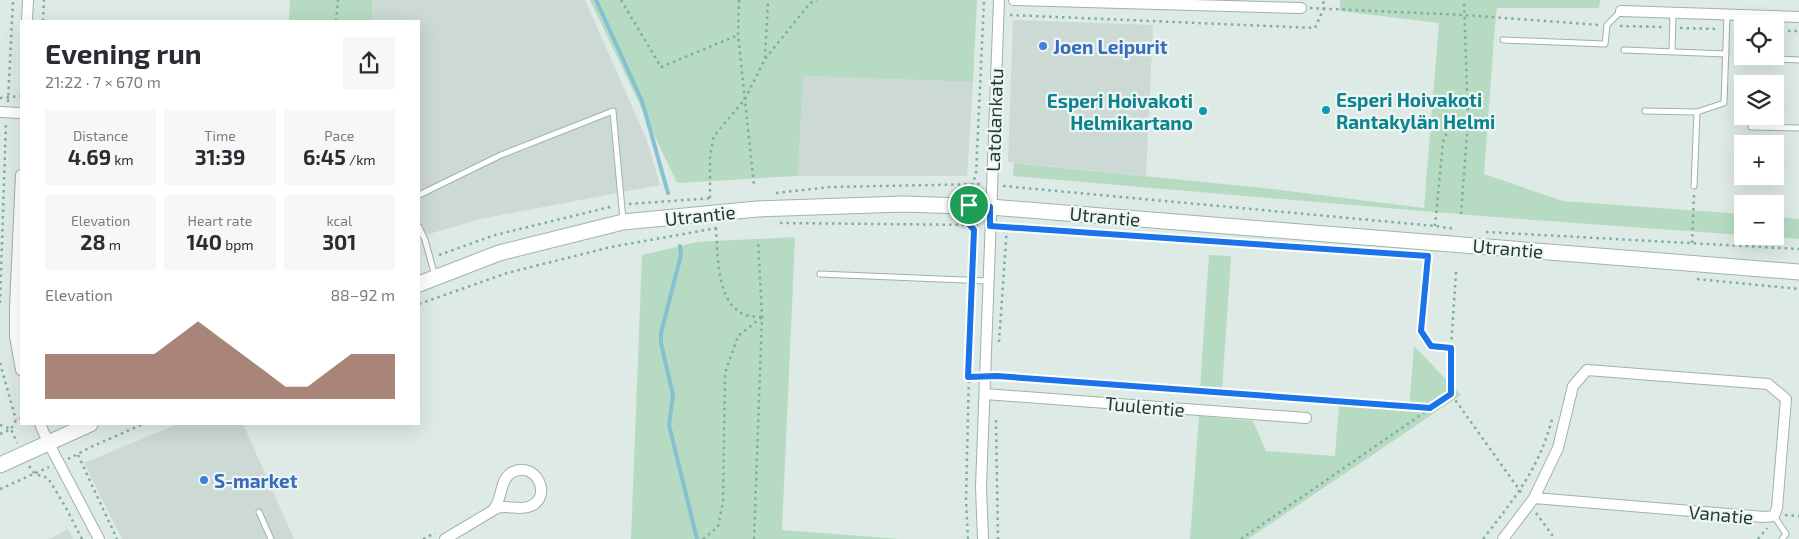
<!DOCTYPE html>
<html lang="en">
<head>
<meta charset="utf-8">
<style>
	body { margin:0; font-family:"Exo 2",sans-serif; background:#f7f7f7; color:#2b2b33; height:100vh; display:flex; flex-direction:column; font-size:19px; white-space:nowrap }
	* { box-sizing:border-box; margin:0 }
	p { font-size:16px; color:#7c7c81 }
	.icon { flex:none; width:28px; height:28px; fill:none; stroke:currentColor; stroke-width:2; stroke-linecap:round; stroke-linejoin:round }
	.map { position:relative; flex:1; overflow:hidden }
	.panel { position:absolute; left:20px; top:20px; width:400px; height:405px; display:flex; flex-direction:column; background:#fff; border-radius:0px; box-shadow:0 5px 20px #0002 }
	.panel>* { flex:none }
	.fabs { position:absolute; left:1734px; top:15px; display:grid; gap:10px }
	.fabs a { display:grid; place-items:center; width:50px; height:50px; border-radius:0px; background:#fff; box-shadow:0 5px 20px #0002; font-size:25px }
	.pin { position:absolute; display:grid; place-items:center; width:42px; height:42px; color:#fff; margin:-21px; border:2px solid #fff; border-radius:50%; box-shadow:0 1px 5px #0007 }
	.round { display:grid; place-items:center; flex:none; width:52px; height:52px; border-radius:0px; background:#f7f7f7 }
	.overview { display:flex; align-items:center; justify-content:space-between; height:85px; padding:0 25px }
	h1 { font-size:28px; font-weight:700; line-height:38px }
	.figures { display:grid; grid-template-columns:repeat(3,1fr); gap:8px; height:85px; padding:5px 25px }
	.figures div { display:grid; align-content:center; border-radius:0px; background:#f7f7f7; text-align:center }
	.figures b { font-size:21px; font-weight:700 }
	.figures small { font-size:14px; font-weight:400 }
	.figures p { font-size:14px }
	.chart { height:140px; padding:10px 25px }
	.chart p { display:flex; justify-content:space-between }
	.chart svg { width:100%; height:90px; margin-top:5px; fill:#855241; opacity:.7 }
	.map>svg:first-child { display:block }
	.built { fill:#ccd9d4 }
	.green { fill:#b6dbc2 }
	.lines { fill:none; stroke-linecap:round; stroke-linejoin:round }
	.stream { stroke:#85c1d0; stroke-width:4 }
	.lane-casing { stroke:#a1b1ac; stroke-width:7 }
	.street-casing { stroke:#a1b1ac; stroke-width:12 }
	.secondary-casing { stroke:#9db5ae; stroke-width:17 }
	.path { stroke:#7eaea1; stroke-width:2.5; stroke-dasharray:2.5 4; stroke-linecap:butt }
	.lane { stroke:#fff; stroke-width:5 }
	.street { stroke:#fff; stroke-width:10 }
	.secondary { stroke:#fff; stroke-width:15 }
	.route-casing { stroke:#fff; stroke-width:10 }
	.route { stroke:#1a73e8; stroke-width:6 }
	.shop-dot { fill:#3f7fe0; stroke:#eef6f3; stroke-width:2 }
	.culture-dot { fill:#0f9aa8; stroke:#eef6f3; stroke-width:2 }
	.labels { text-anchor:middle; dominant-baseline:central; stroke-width:4.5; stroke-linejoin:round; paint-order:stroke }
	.shop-label { font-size:19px; font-weight:bold; fill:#366cbe; stroke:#eef6f3; text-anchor:start }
	.culture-label { font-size:19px; font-weight:bold; fill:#0d838f; stroke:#eef6f3; text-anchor:start }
	.street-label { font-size:19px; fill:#1f3933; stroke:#eef6f3 }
</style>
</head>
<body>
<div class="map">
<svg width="1799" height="539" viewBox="0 0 1799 539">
	<rect width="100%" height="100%" fill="#deeae5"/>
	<g class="built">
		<polygon points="374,0 585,0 646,138 660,185 480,219 419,237 419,21 372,21"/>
		<polygon points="1013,20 1153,25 1146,176 1008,162"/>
		<polygon points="803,76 973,82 967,176 798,176"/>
		<polygon points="178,424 243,424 294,539 122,539 84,463"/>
		<polygon points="68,529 73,539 49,539"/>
	</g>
	<g class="green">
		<polygon points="290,0 373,0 372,21 289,21"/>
		<polygon points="590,0 977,0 973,82 803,76 798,176 677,183"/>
		<polygon points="1340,0 1600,0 1599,8 1497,8 1495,25 1484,174 1563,201 1742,214 1742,235 1481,216 1013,176 1014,163 1263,188 1424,208 1439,23 1340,11"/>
		<polygon points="1775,217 1799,219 1799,239 1767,236 1775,236"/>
		<polygon points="795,237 782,530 901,539 631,539 642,255 697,242"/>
		<polygon points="1209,255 1231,256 1222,390 1200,389"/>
		<polygon points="1414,346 1461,395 1248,539 1190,539 1199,416 1253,421 1266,451 1335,456 1339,404 1409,409"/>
	</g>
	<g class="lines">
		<g class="stream">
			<polyline points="596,0 642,101 668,193"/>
			<polyline points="680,246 681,255 661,333 661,343 673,395 669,425 697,539"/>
		</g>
		<defs>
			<g id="lane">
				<polyline points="1503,40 1605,44 1607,25 1621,11"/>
				<polyline points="1624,50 1726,54"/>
				<polyline points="1672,52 1673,13"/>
				<polyline points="1755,58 1799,60"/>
				<polyline points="1645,111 1697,112 1724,103 1727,15"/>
				<polyline points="1751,127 1799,128"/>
				<polyline points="1694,186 1697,112"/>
				<polyline points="419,195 501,155 613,111 623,220"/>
				<polyline points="419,227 425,240 435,276"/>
				<polyline points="820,274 988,281"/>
				<polyline points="259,512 271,539"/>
				<polyline points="1774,516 1786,534 1782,539"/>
			</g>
			<g id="street">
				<polyline points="1014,0 1301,8"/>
				<polyline points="1621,11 1799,17"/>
				<polyline points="27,21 28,0"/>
				<polyline points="0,112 21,113"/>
				<polyline points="21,175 15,308 15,336 21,370"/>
				<polyline points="985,394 1306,418"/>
				<polyline points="40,424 48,442 99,539"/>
				<path d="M445,539l52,-31c11,-3 21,2 31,-1 27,-8 8,-49 -17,-34 -12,8 -8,26 -18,37"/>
				<polyline points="983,539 981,487 999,0"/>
				<polyline points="1503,539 1534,498 1558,448 1573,386 1587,370 1768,384 1786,399 1777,508 1774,516 1764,517 1534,498"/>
			</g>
			<g id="secondary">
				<polyline points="419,284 499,253 623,222 757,209 904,204 990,207 1799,272"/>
				<polyline points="0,465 90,424"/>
			</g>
		</defs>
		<use href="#lane" class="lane-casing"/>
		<use href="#street" class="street-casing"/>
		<use href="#secondary" class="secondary-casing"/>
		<g class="path">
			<polyline points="621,0 661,67 738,35"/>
			<polyline points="739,0 738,35 754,185"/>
			<polyline points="1310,8 1464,15 1599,25"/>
			<polyline points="1010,15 1315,28 1324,8 1323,0"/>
			<polyline points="43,21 44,0"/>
			<polyline points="336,21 338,0"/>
			<polyline points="1620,26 1664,27"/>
			<polyline points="1680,28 1719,29"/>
			<polyline points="1735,29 1742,30"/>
			<polyline points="1775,31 1799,31"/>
			<polyline points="765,58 768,0"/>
			<polyline points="0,98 21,96"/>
			<polyline points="8,102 13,0"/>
			<polyline points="1003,186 1435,226 1456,229"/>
			<polyline points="970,192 976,174 984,0"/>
			<polyline points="776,193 831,187 983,184"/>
			<polyline points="710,198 710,156 714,136 745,99 765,59 810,3 817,0"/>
			<polyline points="629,204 713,198"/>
			<polyline points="1461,214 1468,121 1464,0"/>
			<polyline points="780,223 979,225"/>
			<polyline points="970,225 974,231 972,273"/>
			<polyline points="1435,226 1443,142 1450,125 1468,121"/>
			<polyline points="1002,227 1333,250"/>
			<path d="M716,228c2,26 0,73 27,86 5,3 14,2 19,3"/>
			<polyline points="1486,232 1799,249"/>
			<polyline points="1692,243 1694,195"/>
			<polyline points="439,255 495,235 614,206"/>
			<polyline points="1428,257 1421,331 1431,346 1451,348"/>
			<polyline points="1456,272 1451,348 1451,394 1523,495"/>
			<polyline points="1697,279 1799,289"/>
			<polyline points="0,303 6,122"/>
			<polyline points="419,304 507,273 611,247 717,228"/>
			<polyline points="999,342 1007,227"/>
			<polyline points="0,363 16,420"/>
			<polyline points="995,376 1430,409"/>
			<polyline points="996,420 998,539"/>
			<polyline points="0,425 11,429 17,443"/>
			<polyline points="0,434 11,429 16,420 21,418"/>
			<polyline points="78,455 117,539"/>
			<polyline points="68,459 91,447 143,424"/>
			<polyline points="29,466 35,474 48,478 65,506 82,539"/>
			<polyline points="0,489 49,467"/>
			<polyline points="1536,513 1555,539"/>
			<polyline points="1785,515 1799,516"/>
			<polyline points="423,539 435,533"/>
			<polyline points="703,539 718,527 723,502 725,373 738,336 762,317"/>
			<polyline points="754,539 762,317 758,240"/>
			<polyline points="968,539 966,500 971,289"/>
			<polyline points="1241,539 1451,394"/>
			<path d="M1483,539c31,-40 56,-70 69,-120"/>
			<polyline points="1758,539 1767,528"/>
		</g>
		<use href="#lane" class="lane"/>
		<use href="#street" class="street"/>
		<use href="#secondary" class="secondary"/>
	</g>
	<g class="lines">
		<defs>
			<polygon id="route" points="969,205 990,207 990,226 1428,256 1421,331 1431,346 1451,348 1451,394 1430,408 997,376 968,377 974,230 969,224"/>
		</defs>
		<use href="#route" class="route-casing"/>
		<use href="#route" class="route"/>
	</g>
	<g class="shop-dot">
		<circle cx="1043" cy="46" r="5"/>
		<circle cx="204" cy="480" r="5"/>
	</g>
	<g class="culture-dot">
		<circle cx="1326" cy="110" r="5"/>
		<circle cx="1203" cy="111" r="5"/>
	</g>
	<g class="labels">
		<g class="shop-label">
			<text x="1053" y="46">Joen Leipurit</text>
			<text x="214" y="480">S-market</text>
		</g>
		<g class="culture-label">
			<text x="1336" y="99">Esperi Hoivakoti<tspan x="1336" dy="22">Rantakylän Helmi</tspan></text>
			<text x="1193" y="100" text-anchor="end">Esperi Hoivakoti<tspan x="1193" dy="22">Helmikartano</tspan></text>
		</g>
		<g class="street-label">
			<text transform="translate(994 120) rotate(-88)">Latolankatu</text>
			<text transform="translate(700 215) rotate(-6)">Utrantie</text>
			<text transform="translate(1105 216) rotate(5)">Utrantie</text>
			<text transform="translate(1508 248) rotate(5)">Utrantie</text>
			<text transform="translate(1145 406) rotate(5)">Tuulentie</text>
			<text transform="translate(1721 514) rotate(5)">Vanatie</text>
		</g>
	</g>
</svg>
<div class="fabs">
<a><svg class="icon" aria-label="locate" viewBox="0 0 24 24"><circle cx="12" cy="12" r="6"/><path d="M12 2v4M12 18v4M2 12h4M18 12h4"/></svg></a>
<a><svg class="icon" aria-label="layers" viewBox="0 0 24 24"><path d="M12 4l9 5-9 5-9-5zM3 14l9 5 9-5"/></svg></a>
<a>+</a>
<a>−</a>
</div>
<div class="pin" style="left:969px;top:205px;background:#1e9e55"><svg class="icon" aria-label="arrive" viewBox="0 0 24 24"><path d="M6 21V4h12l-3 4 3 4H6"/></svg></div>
<section class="panel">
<div class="overview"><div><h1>Evening run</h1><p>21:22 · 7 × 670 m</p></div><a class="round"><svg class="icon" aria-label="share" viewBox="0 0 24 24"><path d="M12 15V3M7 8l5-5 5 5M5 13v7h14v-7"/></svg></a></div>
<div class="figures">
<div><p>Distance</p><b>4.69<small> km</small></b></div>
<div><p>Time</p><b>31:39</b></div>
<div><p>Pace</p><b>6:45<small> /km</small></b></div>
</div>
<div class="figures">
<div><p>Elevation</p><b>28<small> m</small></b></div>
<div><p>Heart rate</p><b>140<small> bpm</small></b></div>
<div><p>kcal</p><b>301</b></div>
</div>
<div class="chart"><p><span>Elevation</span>88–92 m</p>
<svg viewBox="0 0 160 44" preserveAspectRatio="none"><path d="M0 44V22L10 22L20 22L30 22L40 22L50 22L60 14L70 6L80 14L90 22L100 30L110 38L120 38L130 30L140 22L150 22L160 22V44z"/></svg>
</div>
</section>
</div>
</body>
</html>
